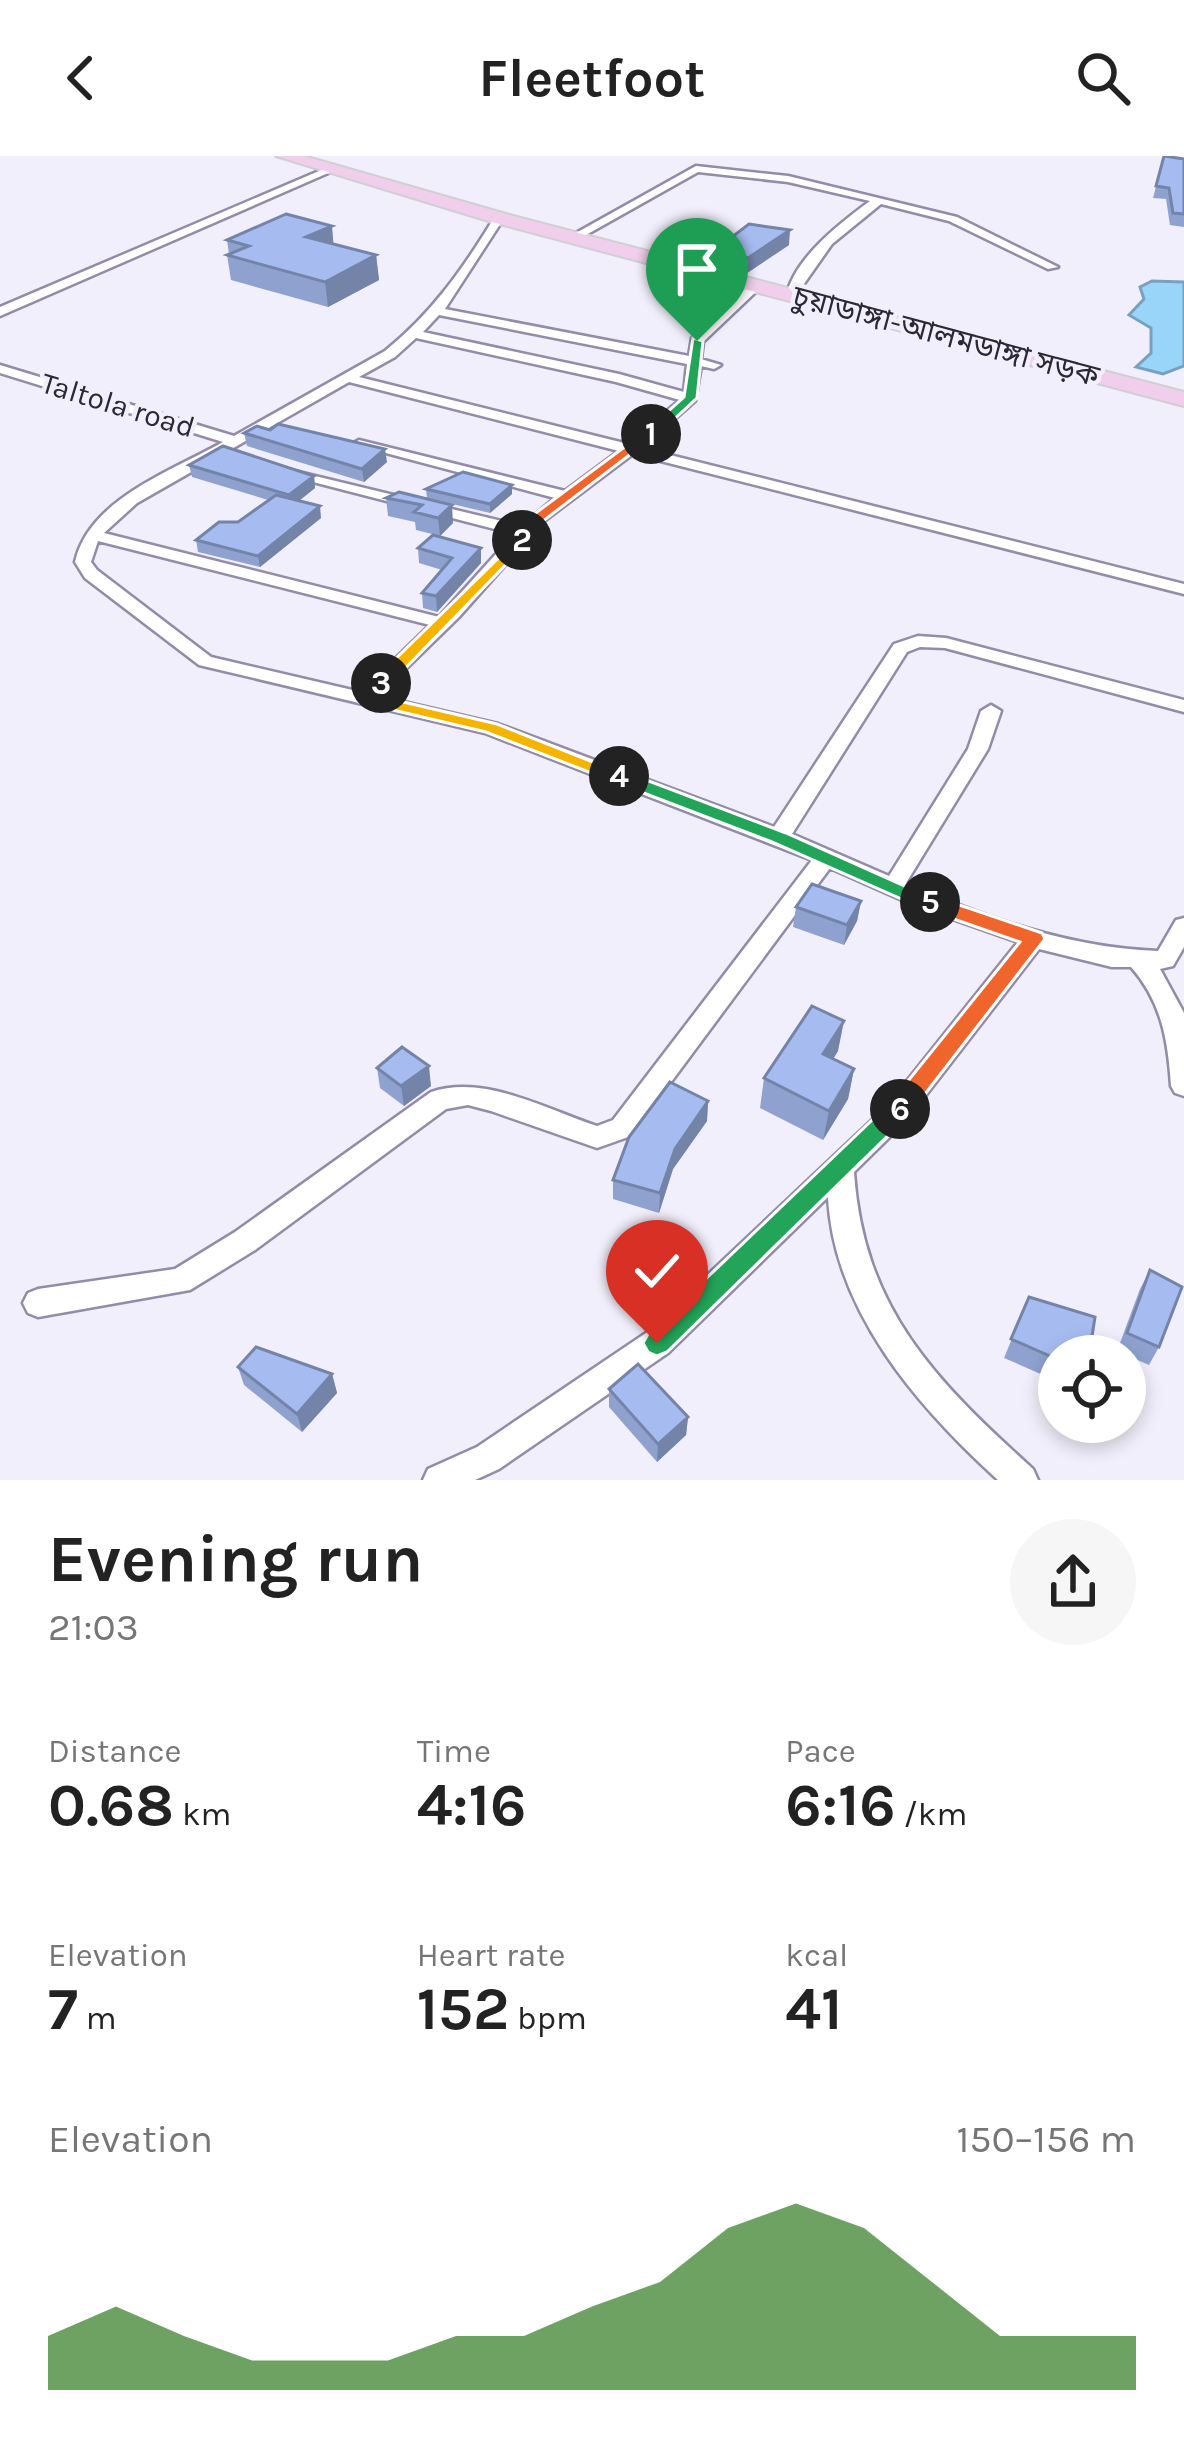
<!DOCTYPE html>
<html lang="en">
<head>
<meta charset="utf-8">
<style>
	body { margin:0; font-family:Karla,"Noto Sans Bengali",sans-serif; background:#f6f6f6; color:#222; height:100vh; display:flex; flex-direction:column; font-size:45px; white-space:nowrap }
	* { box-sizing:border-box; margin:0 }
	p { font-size:39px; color:#767676 }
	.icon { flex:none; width:66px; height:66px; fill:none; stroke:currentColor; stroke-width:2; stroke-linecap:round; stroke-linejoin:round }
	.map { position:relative; height:1324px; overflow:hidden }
	.panel { display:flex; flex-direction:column; background:#fff; flex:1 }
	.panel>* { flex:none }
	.controls { position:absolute; left:1038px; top:1179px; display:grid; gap:24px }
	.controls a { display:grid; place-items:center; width:108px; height:108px; border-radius:50%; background:#fff; box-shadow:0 6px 18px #0003; font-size:60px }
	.pin { position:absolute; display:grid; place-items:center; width:102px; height:102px; color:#fff; margin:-123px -51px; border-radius:50% 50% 50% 0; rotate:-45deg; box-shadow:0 0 12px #0007 }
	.pin .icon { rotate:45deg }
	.km { position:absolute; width:60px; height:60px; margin:-30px; border-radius:50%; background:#222; color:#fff; font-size:33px; line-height:60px; text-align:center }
	.round { display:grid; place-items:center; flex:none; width:126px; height:126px; border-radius:63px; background:#f6f6f6 }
	.summary { display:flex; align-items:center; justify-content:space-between; height:204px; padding:0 48px }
	h1 { font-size:66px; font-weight:700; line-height:90px }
	.stats { display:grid; grid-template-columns:repeat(3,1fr); gap:18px; height:204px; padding:12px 48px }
	.stats div { display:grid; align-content:center }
	.stats b { font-size:60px; font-weight:700 }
	.stats small { font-size:33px; font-weight:400 }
	.stats p { font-size:33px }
	.chart { height:336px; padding:24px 48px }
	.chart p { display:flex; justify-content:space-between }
	.chart svg { width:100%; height:216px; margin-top:12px; fill:#327b21; opacity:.7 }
	header { display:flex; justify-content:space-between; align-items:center; height:156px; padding:0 48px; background:#fff; font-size:54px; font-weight:700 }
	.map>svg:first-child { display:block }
	.water { fill:#99d5f9; stroke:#78a1be; stroke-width:3 }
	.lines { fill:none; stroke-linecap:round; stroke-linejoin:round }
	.street-casing { stroke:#938ba8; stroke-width:5 }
	.primary-casing { stroke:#d0cfd2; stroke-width:4 }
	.street { fill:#fff; fill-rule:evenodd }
	.primary { fill:#f1ceec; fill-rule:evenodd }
	.wall { fill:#8fa2cf }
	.shaded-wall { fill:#7484a9 }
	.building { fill:#a6bcf1; stroke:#7484a9; stroke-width:3 }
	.split-1 { fill:#22a559; stroke:#fff; stroke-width:3 }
	.split-2 { fill:#f0652b; stroke:#fff; stroke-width:3 }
	.split-3 { fill:#f5b400; stroke:#fff; stroke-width:3 }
	.split-4 { fill:#f5b400; stroke:#fff; stroke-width:3 }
	.split-5 { fill:#22a559; stroke:#fff; stroke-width:3 }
	.split-6 { fill:#f0652b; stroke:#fff; stroke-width:3 }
	.split-7 { fill:#22a559; stroke:#fff; stroke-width:3 }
	.labels { text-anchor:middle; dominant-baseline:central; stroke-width:9; stroke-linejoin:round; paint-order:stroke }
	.far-street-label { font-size:30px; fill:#2b2733; stroke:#f2effc }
</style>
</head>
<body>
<header><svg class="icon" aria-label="back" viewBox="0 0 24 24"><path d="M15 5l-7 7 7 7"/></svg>Fleetfoot<svg class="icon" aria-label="search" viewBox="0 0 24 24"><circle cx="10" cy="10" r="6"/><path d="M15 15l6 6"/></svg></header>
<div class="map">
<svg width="1184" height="1324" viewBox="0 0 1184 1324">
	<rect width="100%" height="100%" fill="#f2effc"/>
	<polygon class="water" points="1152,125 1184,126 1184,210 1163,218 1136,211 1151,197 1151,172 1129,159 1144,143 1140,131"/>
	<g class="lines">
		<defs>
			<g id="street">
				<path d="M696,10l92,10 169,41 101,50 -10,2 -99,-48 -68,-17 -49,40 -38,54h-8c7,-39 53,-74 84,-97l-82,-19 -90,-10 -121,68 -10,-2z"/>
				<polygon points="326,12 335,14 0,160 0,151"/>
				<path d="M499,59l5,3 -59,91 244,47 3,-18 60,-55 10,3 -59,56 -2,17 20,6 -7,4 -13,-3 -6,35 -53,47 542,136v10l-551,-140 -89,67 -85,96 -81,79 120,28 276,103 120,-183 24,-8 28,2 238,62v12l-239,-64 -25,-1 -13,5 -115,182 97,42 79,-127 13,-38 10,-6 10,6 -13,38 -82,134c80,35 165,65 252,68l18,-31 8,-2v29l-11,19 -13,3 24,44v83l-9,-3 -4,-7c-3,-45 -9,-84 -40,-119h-19l-73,-18 -134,173 -51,50c9,137 82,209 179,297l5,11h-40c-81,-74 -164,-169 -170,-283l-160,156 -169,116 -24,11h-52l5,-11 49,-22 169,-114 241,-227 131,-164 -100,-35 -88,-39 -199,268 -34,12 -106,-37 -23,-6 -22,4 -191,141 -65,40 -152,27 -10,-4 -5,-10 5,-10 10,-4 137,-20 60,-37 196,-140c53,-18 115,17 166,34l16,-6 199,-260 -327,-127 -286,-68 -114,-87 -10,-16c14,-63 97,-91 148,-120l-223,-69v-8l234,71 151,-85c47,-38 78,-82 109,-133zM439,159l248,49 -3,28 -65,-18 -196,-42zM416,182l200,44 64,18 -52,44 -269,-67 36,-20zM349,226l270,69 -54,40 -206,-51 -7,4 203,54 -33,28 -236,-57v6l228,59 -75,83 -335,-84 33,-30zM98,385l332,84 -69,67 -150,-35 -114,-87 -6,-8z"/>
			</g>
			<polygon id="primary" points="276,0 304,0 506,58 1184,236 1184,250 492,66"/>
		</defs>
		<use href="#street" class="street-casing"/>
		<use href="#primary" class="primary-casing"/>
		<use href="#street" class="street"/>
		<use href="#primary" class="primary"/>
	</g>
	<g class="wall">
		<polygon points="1164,0 1184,3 1184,71 1170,69 1166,43 1153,42"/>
		<polygon points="227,84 334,88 376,99 379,124 328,151 231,124 227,99 229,98"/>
		<polygon points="789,89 747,117 715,108 716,93"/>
		<polygon points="735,120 734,135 718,152 697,149 697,133"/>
		<polygon points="244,277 387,306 364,326 247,290"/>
		<polygon points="189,309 314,320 315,332 299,345 321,362 260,411 198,396 196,384 238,366 268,344 192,321"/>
		<polygon points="426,333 512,338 490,357 427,342"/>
		<polygon points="399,336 453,367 440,380 416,374 415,366 388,360 386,342"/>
		<polygon points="418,392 481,407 437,456 423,452 422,437 442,414 419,407"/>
		<polygon points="861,745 857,765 844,789 793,771 796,751"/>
		<polygon points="838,895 833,903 854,913 848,943 823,984 760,952 764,922"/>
		<polygon points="377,912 431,930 404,950 380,932"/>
		<polygon points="708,945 707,965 673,1013 659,1057 613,1043 613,1024"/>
		<polygon points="1150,1114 1159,1191 1149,1209 1117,1195 1140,1133"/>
		<polygon points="1029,1141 1059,1200 1059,1226 1004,1202"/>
		<polygon points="238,1211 332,1218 337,1237 302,1276 244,1229"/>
		<polygon points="609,1233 688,1261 686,1279 657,1306 609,1251"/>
	</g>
	<g class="shaded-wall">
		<polygon points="332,70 334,94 306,81"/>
		<polygon points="790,74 789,89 747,117 748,102"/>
		<polygon points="376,99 379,124 328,151 325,126"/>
		<polygon points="735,120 734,135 718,152 719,137"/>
		<polygon points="385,293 387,306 364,326 362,313"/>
		<polygon points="314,320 315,332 291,351 289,339"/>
		<polygon points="512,329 512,338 490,357 490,348"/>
		<polygon points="452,349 453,367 440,380 438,362"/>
		<polygon points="320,350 321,362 260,411 258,400"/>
		<polygon points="481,392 481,407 437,456 436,440"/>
		<polygon points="861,745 857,765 844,789 847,769"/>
		<polygon points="844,865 838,895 818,927 823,898"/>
		<polygon points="429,910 431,930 404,950 401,930"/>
		<polygon points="854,913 848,943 823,984 829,955"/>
		<polygon points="708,945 707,965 673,1013 659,1057 660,1037 675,993"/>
		<polygon points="332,1218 337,1237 302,1276 297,1258"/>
		<polygon points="688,1261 686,1279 657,1306 658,1288"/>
	</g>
	<g class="building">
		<polygon points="1164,0 1184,3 1184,58 1173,57 1169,32 1156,30"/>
		<polygon points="286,58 332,70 306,81 376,99 325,126 227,99 249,90 227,84"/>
		<polygon points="749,68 790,74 748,102 716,93"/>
		<polygon points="715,115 735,120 719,137 697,133"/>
		<polygon points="278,268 385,293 362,313 244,277 257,270 270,274"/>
		<polygon points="223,290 314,320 289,339 189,309"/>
		<polygon points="463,316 512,329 490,348 426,333"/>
		<polygon points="399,336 452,349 438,362 414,356 422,349 386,342"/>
		<polygon points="276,339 320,350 258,400 196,384 219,366 238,366"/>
		<polygon points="433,379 481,392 436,440 422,437 452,402 418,392"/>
		<polygon points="812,728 861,745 847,769 796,751"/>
		<polygon points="812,850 844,865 823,898 854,913 829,955 764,922"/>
		<polygon points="402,891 429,910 401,930 377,912"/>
		<polygon points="670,926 708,945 675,993 660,1037 613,1024 629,981"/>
		<polygon points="1150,1114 1182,1131 1159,1191 1127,1177"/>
		<polygon points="1029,1141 1095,1161 1089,1200 1059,1200 1059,1204 1011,1183"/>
		<polygon points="256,1191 332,1218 297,1258 238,1211"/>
		<polygon points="638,1208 688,1261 658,1288 609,1233"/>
	</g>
	<polygon class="split-1" points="693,182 703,185 697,242 655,281 646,281 646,275 684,241"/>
	<polygon class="split-2" points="646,275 657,278 543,365 527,387 516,387 533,359"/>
	<polygon class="split-3" points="522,379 527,380 527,387 387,531 375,531 375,523"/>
	<polygon class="split-4" points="381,522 389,527 378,540 497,568 628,620 612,625 486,576 359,546 359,539"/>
	<polygon class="split-5" points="612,616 625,616 786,677 940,746 937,752 922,752 772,686 612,625"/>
	<polygon class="split-6" points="930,739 1042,777 1045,783 908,960 900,963 888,953 891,946 1020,786 922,752 919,746"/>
	<polygon class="split-7" points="900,943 912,953 908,960 667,1196 657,1200 648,1196 643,1187 648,1178 891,946"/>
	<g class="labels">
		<g class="far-street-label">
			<text transform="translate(946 180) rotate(15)">চুয়াডাঙ্গা-আলমডাঙ্গা সড়ক</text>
			<text transform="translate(118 249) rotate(17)">Taltola road</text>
		</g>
	</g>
</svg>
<div class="controls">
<a><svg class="icon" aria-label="locate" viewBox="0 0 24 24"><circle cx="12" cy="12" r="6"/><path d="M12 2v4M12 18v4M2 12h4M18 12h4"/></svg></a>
</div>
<div class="pin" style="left:697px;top:185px;background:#1e9e55"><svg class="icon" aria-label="arrive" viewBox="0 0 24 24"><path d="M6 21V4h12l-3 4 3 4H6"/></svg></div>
<div class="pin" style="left:657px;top:1187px;background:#d93025"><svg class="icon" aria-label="check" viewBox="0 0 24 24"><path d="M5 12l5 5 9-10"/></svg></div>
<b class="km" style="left:651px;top:278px">1</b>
<b class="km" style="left:522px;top:384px">2</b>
<b class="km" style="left:381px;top:527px">3</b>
<b class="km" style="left:619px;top:620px">4</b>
<b class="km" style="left:930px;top:746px">5</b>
<b class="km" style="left:900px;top:953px">6</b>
</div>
<section class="panel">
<div class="summary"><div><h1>Evening run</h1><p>21:03</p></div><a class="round"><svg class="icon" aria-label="share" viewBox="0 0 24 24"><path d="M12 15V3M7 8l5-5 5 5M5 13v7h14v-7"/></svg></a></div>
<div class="stats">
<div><p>Distance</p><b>0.68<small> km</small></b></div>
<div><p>Time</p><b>4:16</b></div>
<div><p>Pace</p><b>6:16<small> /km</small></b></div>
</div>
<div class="stats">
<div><p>Elevation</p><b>7<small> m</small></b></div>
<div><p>Heart rate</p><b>152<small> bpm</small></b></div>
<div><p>kcal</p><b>41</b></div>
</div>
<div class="chart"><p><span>Elevation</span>150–156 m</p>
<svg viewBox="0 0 160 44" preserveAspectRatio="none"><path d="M0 44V33L10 27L20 33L30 38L40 38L50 38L60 33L70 33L80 27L90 22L100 11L110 6L120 11L130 22L140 33L150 33L160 33V44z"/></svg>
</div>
</section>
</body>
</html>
